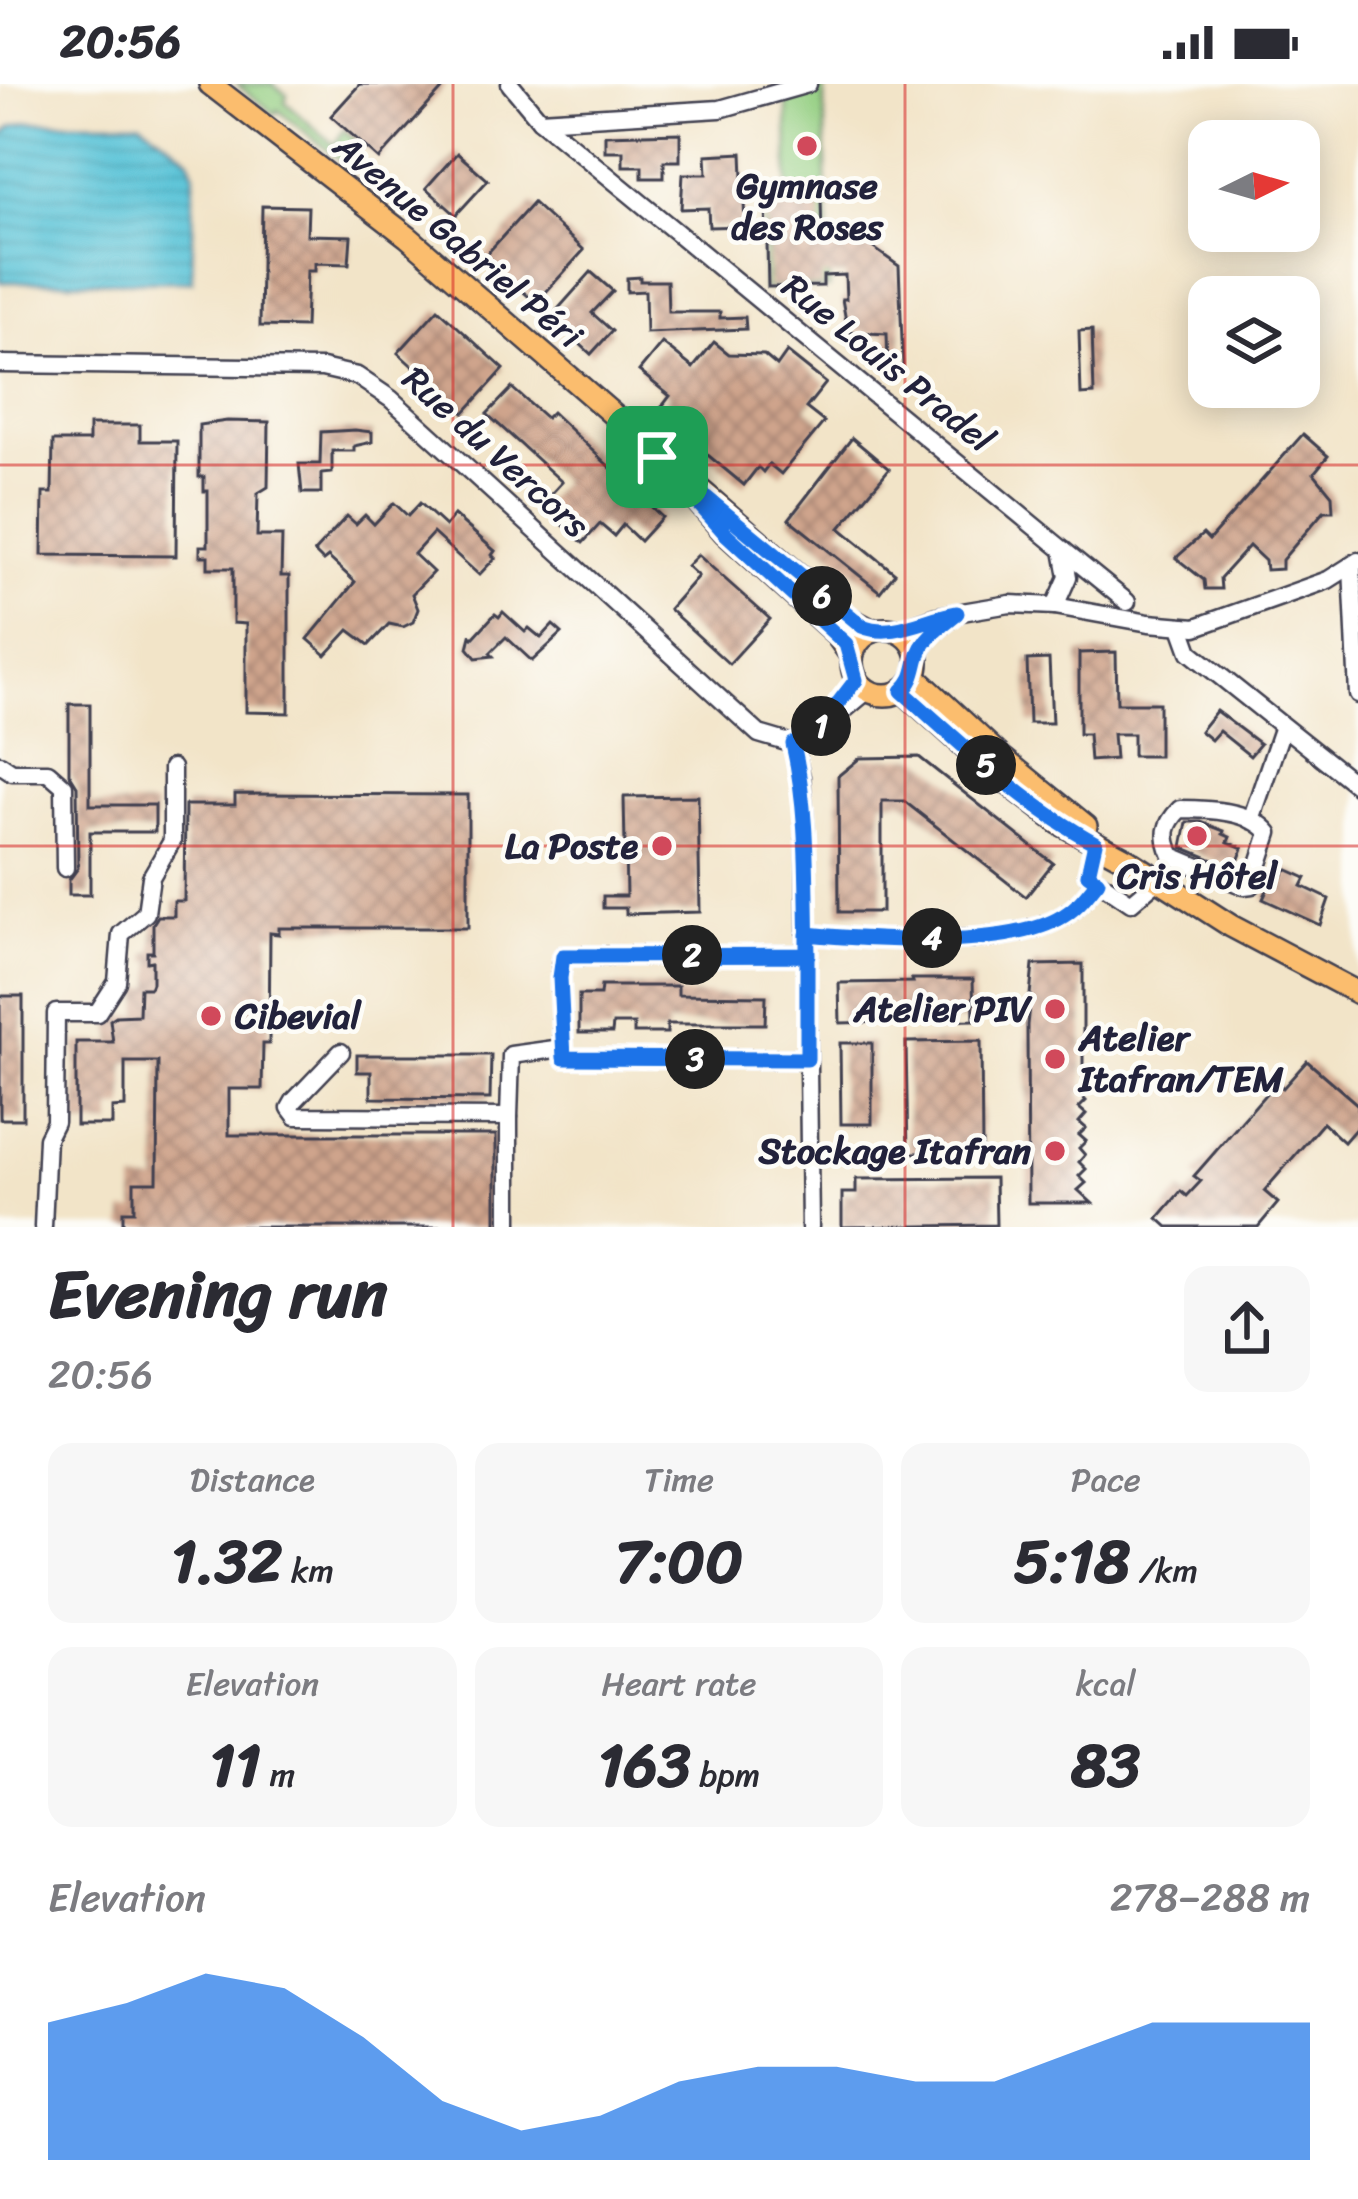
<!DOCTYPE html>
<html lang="en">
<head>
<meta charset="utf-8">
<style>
	body { margin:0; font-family:Sriracha,sans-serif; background:#f7f7f7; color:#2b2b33; height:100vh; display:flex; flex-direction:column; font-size:45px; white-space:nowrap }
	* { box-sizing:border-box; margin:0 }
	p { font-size:39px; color:#7c7c81 }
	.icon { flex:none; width:66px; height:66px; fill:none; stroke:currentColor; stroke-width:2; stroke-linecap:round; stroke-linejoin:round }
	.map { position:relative; height:1143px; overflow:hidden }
	.panel { display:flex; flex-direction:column; background:#fff; flex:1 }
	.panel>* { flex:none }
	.needle { width:78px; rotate:85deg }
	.buttons { position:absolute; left:1188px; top:36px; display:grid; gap:24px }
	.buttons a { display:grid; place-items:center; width:132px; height:132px; border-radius:24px; background:#fff; box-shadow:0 6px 30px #0003; font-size:60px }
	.pin { position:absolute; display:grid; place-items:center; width:102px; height:102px; color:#fff; margin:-51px; border-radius:24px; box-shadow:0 6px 18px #0006 }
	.km { position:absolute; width:60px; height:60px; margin:-30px; border-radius:50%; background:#222; color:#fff; font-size:33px; line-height:60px; text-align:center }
	.round { display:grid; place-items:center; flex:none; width:126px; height:126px; border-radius:24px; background:#f7f7f7 }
	.overview { display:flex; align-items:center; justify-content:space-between; height:204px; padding:0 48px }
	h1 { font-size:66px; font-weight:700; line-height:90px }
	.stats { display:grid; grid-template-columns:repeat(3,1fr); gap:18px; height:204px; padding:12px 48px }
	.stats div { display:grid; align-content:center; border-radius:24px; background:#f7f7f7; text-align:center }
	.stats b { font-size:60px; font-weight:700 }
	.stats small { font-size:33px; font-weight:400 }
	.stats p { font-size:33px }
	.chart { height:336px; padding:24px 48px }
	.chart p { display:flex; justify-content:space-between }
	.chart svg { width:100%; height:216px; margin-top:12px; fill:#1a73e8; opacity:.7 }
	.status { display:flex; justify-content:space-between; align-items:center; height:84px; padding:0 60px; background:#fff; direction:ltr }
	.status svg { height:33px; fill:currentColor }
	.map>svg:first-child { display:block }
	.green { fill:#95cf83; stroke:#5c785f; stroke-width:3 }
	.water { fill:url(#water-rules); stroke:#3f738a; stroke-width:3 }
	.building { fill:url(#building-cross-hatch) }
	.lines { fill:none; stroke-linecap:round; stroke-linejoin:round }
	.minor-casing { stroke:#413f50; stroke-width:21 }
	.major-casing { stroke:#413f50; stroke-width:26 }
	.minor { stroke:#fff; stroke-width:16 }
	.major { stroke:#fbbd6e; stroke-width:21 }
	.route-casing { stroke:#fff; stroke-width:24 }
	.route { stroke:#1a73e8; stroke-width:15 }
	.grid { fill:none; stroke:#d62828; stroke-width:3; stroke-opacity:0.55 }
	.poi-dot { fill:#d1495b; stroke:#fdfcf7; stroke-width:4.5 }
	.labels { text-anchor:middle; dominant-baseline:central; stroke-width:9; stroke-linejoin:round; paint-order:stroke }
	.poi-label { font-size:36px; font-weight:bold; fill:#22223b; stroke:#fdfcf7; text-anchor:end }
	.street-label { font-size:36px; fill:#22223b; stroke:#fdfcf7 }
</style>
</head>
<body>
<div class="status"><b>20:56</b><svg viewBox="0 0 49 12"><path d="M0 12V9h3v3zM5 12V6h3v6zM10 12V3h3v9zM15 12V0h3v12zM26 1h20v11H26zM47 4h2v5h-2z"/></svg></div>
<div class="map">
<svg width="1358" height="1143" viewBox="0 0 1358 1143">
	<defs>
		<pattern id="water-rules" width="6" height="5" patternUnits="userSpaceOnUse" patternTransform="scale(3)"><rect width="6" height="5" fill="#5cc4d8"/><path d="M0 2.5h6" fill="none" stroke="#50a8ba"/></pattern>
		<pattern id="building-cross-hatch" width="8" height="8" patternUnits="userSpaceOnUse" patternTransform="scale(3)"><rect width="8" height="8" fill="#cfa48c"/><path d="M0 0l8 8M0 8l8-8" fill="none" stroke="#a88574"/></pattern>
	</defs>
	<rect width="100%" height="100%" fill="#fdfcf7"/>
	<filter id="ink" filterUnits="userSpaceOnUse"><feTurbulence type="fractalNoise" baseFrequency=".00833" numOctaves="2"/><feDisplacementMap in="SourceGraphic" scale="24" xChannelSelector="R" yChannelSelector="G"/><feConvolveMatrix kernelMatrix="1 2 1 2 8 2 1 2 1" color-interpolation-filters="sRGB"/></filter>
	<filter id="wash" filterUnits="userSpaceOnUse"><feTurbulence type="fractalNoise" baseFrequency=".004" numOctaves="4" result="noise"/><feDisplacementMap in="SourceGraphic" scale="48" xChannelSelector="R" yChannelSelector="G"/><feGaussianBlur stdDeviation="2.7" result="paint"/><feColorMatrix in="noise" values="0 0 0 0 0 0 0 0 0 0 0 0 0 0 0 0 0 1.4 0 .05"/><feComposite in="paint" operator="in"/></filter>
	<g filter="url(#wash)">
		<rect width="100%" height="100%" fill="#f2e4c8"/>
		<g class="green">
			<polygon points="236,0 272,0 287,11 285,18 334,61 344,46 357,57 342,77 278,26 275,30"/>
			<polygon points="824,3 829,204 764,205 763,111 788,109 787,14"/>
		</g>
		<polygon class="water" points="28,38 141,38 189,74 194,88 192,197 0,198 0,53 13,42"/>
		<g id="blocks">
			<g class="building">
				<polygon points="360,0 447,0 379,75 331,32"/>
				<polygon points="680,49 680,77 664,77 664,94 642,94 642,82 623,82 623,67 605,67 605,51"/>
				<polygon points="457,69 488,96 456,131 426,104"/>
				<polygon points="742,69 745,142 709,143 708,124 681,125 683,90 707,90 706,71"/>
				<polygon points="821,114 822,156 861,155 899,182 903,282 888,283 887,250 848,248 842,215 846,215 845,191 823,192 823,202 768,203 766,115"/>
				<polygon points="533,119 584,166 536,219 484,173"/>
				<polygon points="262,122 308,123 307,151 351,152 349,180 315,179 315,187 307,187 305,243 260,242"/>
				<polygon points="591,188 613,207 592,229 612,247 591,270 551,233"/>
				<polygon points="640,193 640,197 667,197 668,228 720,228 720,234 745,233 746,245 646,249 645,207 627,208 627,194"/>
				<polygon points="438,225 504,285 464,329 398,269"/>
				<polygon points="1092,246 1094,310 1081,311 1079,247"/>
				<polygon points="714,258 729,270 764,271 777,282 787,268 826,299 806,324 824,338 781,390 769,380 763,388 758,383 744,401 657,329 670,312 639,287 662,259 693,284"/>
				<polygon points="512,304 546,334 552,328 662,433 640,457 623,441 614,452 600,440 583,459 541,421 562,398 487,330"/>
				<polygon points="227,337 269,338 268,403 258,409 257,452 282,452 281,492 289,492 289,629 246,628 246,540 233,539 233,484 208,484 208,472 200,472 200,462 208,462 208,407 204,407 204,393 199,393 199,341"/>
				<polygon points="89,341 140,341 140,357 177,357 176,472 42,471 43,409 52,409 53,357 89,357"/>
				<polygon points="355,346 372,348 372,358 354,362 354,367 332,367 332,389 321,390 321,409 302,409 299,380 320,380 321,348"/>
				<polygon points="1303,350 1328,372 1314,389 1332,411 1333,427 1324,427 1282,476 1282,485 1266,486 1265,477 1249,462 1220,494 1221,505 1205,505 1204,496 1176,474 1203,450 1209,456"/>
				<polygon points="852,354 889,385 840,444 895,489 880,508 789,435"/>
				<polygon points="394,419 408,432 420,419 445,442 454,431 495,467 492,471 495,474 479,491 433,449 414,470 433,488 412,510 418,525 413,538 403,543 389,540 369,561 349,546 326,571 308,555 355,498 328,473 323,477 314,468 347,432 356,440 365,431 374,440"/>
				<polygon points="698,471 770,535 729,580 669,525 698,492 687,482"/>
				<polygon points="503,528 525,548 529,544 541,554 553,541 562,549 532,577 506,553 490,569 493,572 476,574 468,564 471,552 473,554 495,530 499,533"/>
				<polygon points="1116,568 1117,619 1159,619 1159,672 1133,672 1133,650 1113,650 1115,675 1090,677 1088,650 1079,650 1079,569"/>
				<polygon points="1049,575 1052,639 1029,639 1027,576"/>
				<polygon points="69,620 90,620 90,721 155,721 155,748 90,748 90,811 69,811 69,796 78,784 77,702 69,689"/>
				<polygon points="1216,627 1260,660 1250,672 1219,647 1211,656 1200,647"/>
				<polygon points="919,673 1053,779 1026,813 904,717 882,717 882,828 839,828 838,692 860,674"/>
				<polygon points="235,710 468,711 468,844 279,844 279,850 270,849 269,960 263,960 262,1005 229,1005 229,1051 496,1051 496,1143 123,1143 123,1127 134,1127 134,1098 157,1098 158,978 125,978 125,1023 112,1024 112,1041 76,1041 76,958 113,958 110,936 116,932 139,931 140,904 150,904 152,899 152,877 147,878 147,868 153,868 153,840 158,832 174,832 174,817 184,817 185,721 235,721"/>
				<polygon points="698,712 700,828 626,830 626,824 603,824 603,812 626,812 624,713"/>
				<polygon points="1187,738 1201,738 1224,747 1223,750 1230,753 1228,758 1243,764 1235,785 1182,763"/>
				<polygon points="1286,785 1306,794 1302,802 1329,815 1320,841 1263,815 1275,789 1282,793"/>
				<polygon points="1083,880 1083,1008 1078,1008 1086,1017 1079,1024 1086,1030 1079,1038 1086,1044 1079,1051 1086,1057 1079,1064 1085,1071 1079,1078 1086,1085 1079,1092 1086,1099 1078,1106 1092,1119 1028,1119 1027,941 1033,881"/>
				<polygon points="912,895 973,895 974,936 840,939 839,899 913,898"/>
				<polygon points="601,902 678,902 678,911 766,912 765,940 667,940 667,949 634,949 634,940 613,940 612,949 579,949 579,911 600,911"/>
				<rect x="0" y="912" width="23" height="123"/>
				<polygon points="981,957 982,1068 908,1069 906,958"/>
				<polygon points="840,959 872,959 872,1040 841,1040"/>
				<polygon points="357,971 491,971 490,1015 371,1014 371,988 357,988"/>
				<polygon points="1307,977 1358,1021 1358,1042 1344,1058 1323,1039 1264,1107 1278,1119 1258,1143 1168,1143 1158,1134 1181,1107 1187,1112 1201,1097 1194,1092 1276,998 1283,1004"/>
				<polygon points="995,1094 996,1141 842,1143 842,1109 856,1109 856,1095"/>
			</g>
		</g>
	</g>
	<g filter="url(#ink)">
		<use href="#blocks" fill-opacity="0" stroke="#413f50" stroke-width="3"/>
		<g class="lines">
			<defs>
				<g id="minor">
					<polyline points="510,0 540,36 1063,466 1068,493 1055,522"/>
					<polyline points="540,36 720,25 808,0"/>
					<polyline points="0,280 322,284 357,292 391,315 759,650 793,660 813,652 867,607"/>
					<polyline points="1063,466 1127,518"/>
					<polyline points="1352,483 1358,611"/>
					<polyline points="1181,543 1190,568 1358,702"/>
					<polyline points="895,547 938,532 1010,520 1055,522 1149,539 1196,543 1328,496 1358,477"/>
					<polyline points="917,573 930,551 956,530"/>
					<polyline points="836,623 857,596"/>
					<polyline points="793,660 801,693 805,743 810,1143"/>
					<polyline points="0,680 12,688 48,688 64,702 65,784"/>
					<path d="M1180,725c27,0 71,1 89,24l-17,52 -8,1 -72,-30c-9,-20 -8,-31 8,-47z"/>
					<polyline points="1251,736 1282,645"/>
					<polyline points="1095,759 1088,790 1131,819 1158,796"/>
					<path d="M807,850c64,6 195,15 251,-15 18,-9 28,-23 40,-38"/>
					<polyline points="341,968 294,1017 290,1024 296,1032 509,1033 511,971 562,964"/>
					<polyline points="807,975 564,974 560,894 563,872 808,871"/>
					<polyline points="43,1143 47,1054 55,1038 56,929 97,929 117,898 121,850 146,829 151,793 172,757 172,684"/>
					<polyline points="509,1143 509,1033"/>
				</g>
				<g id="major">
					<polyline points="210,0 408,153 848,534 873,547"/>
					<polyline points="698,418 725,449 835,549 852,573"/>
					<circle cx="885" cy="578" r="33"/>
					<polyline points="915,593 1000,672 1086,742"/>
					<polyline points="902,606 992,687 1059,739 1128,776 1231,842 1358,909"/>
				</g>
			</defs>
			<use href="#minor" class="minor-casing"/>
			<use href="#major" class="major-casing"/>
			<use href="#minor" class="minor"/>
			<use href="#major" class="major"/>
		</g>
	</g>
	<g class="lines" filter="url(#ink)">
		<defs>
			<path id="route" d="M657,373l68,76 121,111 10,36 -43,56 -20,8c16,69 13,141 15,211l-245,1 -3,22 4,80 243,1v-125c64,6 195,15 251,-15 18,-9 28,-23 40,-38l-10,-7 7,-31c-72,-39 -132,-98 -193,-152 16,-14 11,-27 20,-44 9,-15 22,-23 35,-34 -31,5 -64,26 -95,13l-205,-169"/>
		</defs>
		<use href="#route" class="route-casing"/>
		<use href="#route" class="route"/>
	</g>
	<path class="grid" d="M453,0v1143M905,0v1143M0,381h1358M0,762h1358"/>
	<g class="poi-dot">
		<circle cx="807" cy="62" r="12"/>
		<circle cx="1197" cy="752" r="12"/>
		<circle cx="662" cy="762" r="12"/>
		<circle cx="1055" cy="925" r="12"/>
		<circle cx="211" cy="932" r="12"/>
		<circle cx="1055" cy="975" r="12"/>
		<circle cx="1055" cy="1067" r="12"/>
	</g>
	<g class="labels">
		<g class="poi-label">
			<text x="807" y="102" text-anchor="middle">Gymnase<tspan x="807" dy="41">des Roses</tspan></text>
			<text x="638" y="762">La Poste</text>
			<text x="1197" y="792" text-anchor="middle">Cris Hôtel</text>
			<text x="1031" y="925">Atelier PIV</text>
			<text x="235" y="932" text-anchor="start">Cibevial</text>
			<text x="1079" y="954" text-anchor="start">Atelier<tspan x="1079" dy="41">Itafran/TEM</tspan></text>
			<text x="1031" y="1067">Stockage Itafran</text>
		</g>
		<g class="street-label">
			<text transform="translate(458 157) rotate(40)">Avenue Gabriel Péri</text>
			<text transform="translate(888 279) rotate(39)">Rue Louis Pradel</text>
			<text transform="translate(496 368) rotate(42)">Rue du Vercors</text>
		</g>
	</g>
</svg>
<div class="buttons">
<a><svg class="needle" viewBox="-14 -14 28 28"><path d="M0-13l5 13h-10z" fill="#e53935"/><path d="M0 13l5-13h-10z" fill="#7c7c81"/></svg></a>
<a><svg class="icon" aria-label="layers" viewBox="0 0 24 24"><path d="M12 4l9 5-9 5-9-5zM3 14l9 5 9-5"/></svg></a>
</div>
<div class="pin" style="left:657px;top:373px;background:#1e9e55"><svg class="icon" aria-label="arrive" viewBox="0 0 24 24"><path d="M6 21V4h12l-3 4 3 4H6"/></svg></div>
<b class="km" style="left:821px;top:642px">1</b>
<b class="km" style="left:692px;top:871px">2</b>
<b class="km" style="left:695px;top:975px">3</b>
<b class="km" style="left:932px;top:854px">4</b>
<b class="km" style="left:986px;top:681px">5</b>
<b class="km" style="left:822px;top:512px">6</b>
</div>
<section class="panel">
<div class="overview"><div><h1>Evening run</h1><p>20:56</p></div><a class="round"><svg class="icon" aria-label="share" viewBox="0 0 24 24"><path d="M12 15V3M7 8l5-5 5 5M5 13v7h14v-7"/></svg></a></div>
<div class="stats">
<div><p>Distance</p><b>1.32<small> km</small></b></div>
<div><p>Time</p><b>7:00</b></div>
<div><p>Pace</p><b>5:18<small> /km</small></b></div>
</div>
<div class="stats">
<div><p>Elevation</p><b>11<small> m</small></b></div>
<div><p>Heart rate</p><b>163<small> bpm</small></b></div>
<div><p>kcal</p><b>83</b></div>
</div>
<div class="chart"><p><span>Elevation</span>278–288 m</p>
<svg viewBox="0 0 160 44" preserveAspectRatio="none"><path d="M0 44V16L10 12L20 6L30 9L40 19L50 32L60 38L70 35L80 28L90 25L100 25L110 28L120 28L130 22L140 16L150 16L160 16V44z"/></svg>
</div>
</section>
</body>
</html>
